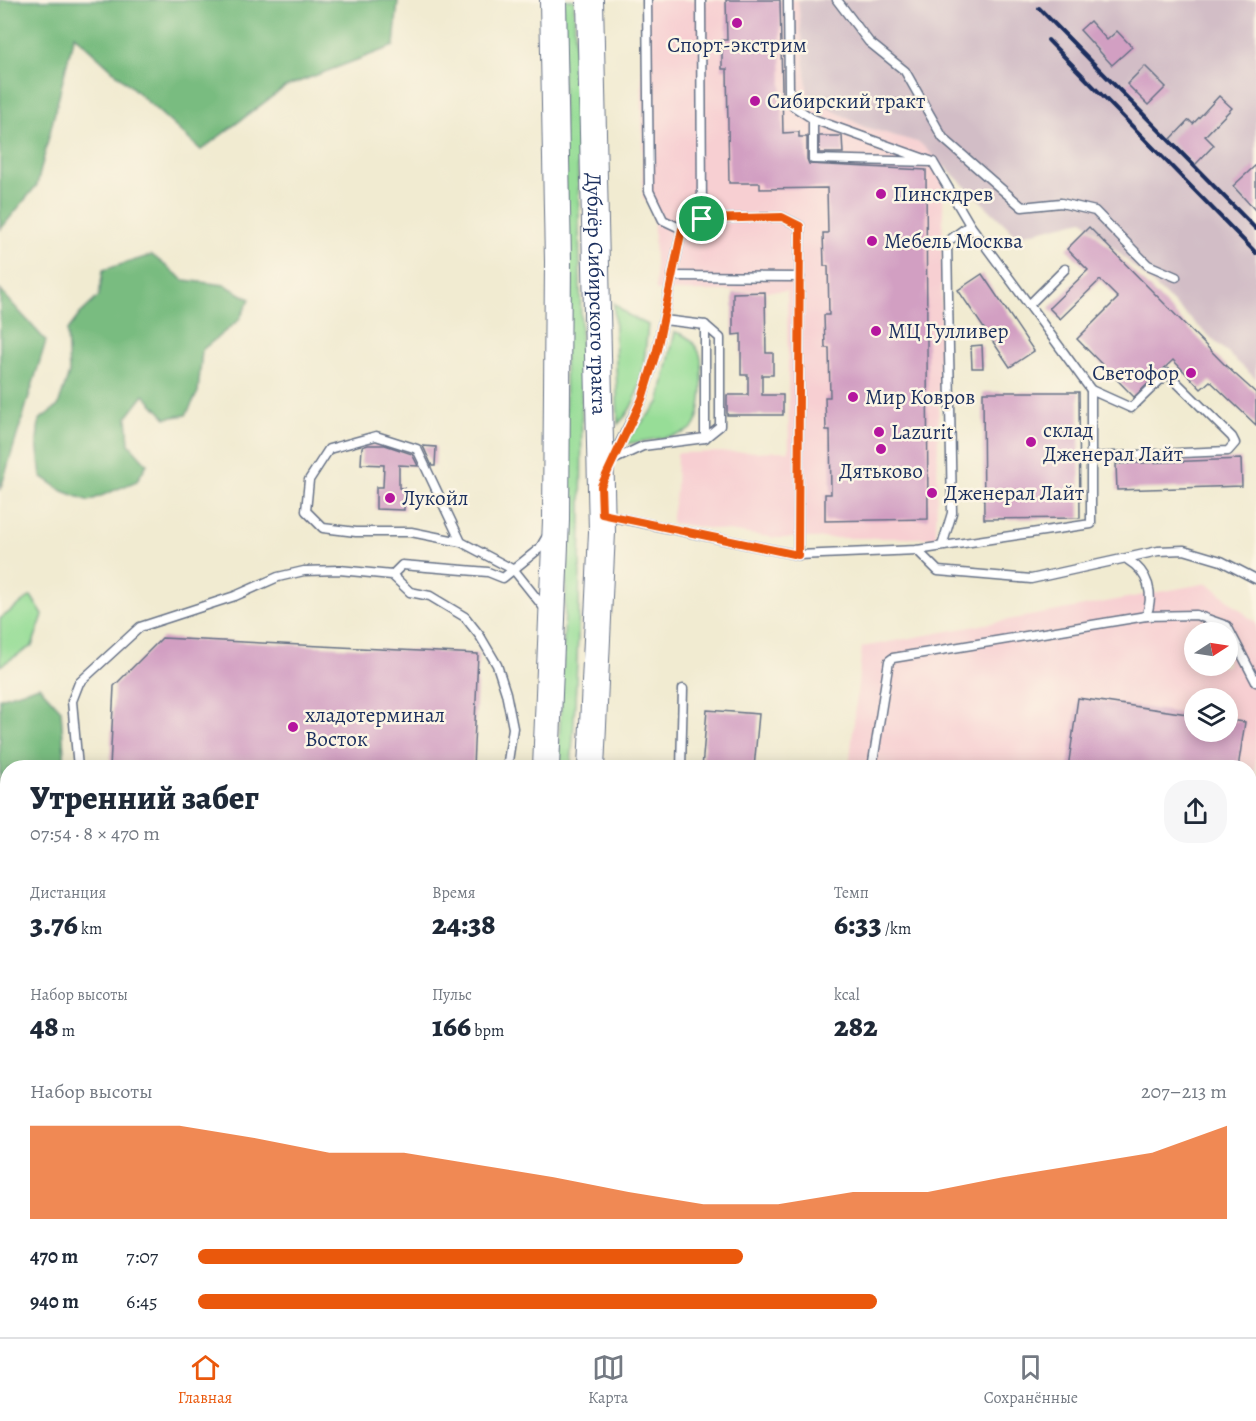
<!DOCTYPE html>
<html lang="ru">
<head>
<meta charset="utf-8">
<style>
	body { margin:0; font-family:Alegreya,serif; background:#f6f6f7; color:#1f2937; height:100vh; display:flex; flex-direction:column; font-size:22px; white-space:nowrap }
	* { box-sizing:border-box; margin:0 }
	p { font-size:20px; color:#747a83 }
	.icon { flex:none; width:33px; height:33px; fill:none; stroke:currentColor; stroke-width:2; stroke-linecap:round; stroke-linejoin:round }
	.map { position:relative; flex:1; overflow:hidden }
	.sheet { position:absolute; left:0px; top:760px; width:1257px; height:578px; display:flex; flex-direction:column; background:#fff; border-radius:24px 24px 0 0; box-shadow:0 3px 15px #0003 }
	.sheet>* { flex:none }
	.needle { width:39px; rotate:78deg }
	.controls { position:absolute; left:1184px; top:622px; display:grid; gap:12px }
	.controls a { display:grid; place-items:center; width:54px; height:54px; border-radius:50%; background:#fff; box-shadow:0 3px 15px #0003; font-size:30px }
	.pin { position:absolute; display:grid; place-items:center; width:51px; height:51px; color:#fff; margin:-26px; border:3px solid #fff; border-radius:50%; box-shadow:0 2px 6px #0007 }
	.round { display:grid; place-items:center; flex:none; width:63px; height:63px; border-radius:24px; background:#f6f6f7 }
	.summary { display:flex; align-items:center; justify-content:space-between; height:102px; padding:0 30px }
	h1 { font-size:33px; font-weight:800; line-height:45px }
	.figures { display:grid; grid-template-columns:repeat(3,1fr); gap:9px; height:102px; padding:6px 30px }
	.figures div { display:grid; align-content:center }
	.figures b { font-size:30px; font-weight:800 }
	.figures small { font-size:16px; font-weight:400 }
	.figures p { font-size:16px }
	.chart { height:168px; padding:12px 30px }
	.chart p { display:flex; justify-content:space-between }
	.chart svg { width:100%; height:108px; margin-top:6px; fill:#ea580c; opacity:.7 }
	ul { padding:0 30px; list-style:none; font-size:20px }
	li { display:grid; grid-template-columns:96px 72px 1fr; align-items:center; height:45px }
	li i { height:15px; border-radius:8px; background:#ea580c }
	.menu { display:flex; justify-content:space-around; align-items:center; height:84px; border-top:2px solid #e0e1e3; background:#fff; font-size:16px; color:#747a83 }
	.menu a { display:grid; justify-items:center; gap:3px }
	.menu .current { color:#ea580c }
	.map>svg:first-child { display:block }
	.built { fill:#f7cfd2; fill-rule:evenodd }
	.industrial { fill:#d2bdc6 }
	.green { fill:#97dd97; stroke:#59867a; stroke-width:1.5 }
	.forest { fill:#79bc80; stroke:#4a766f; stroke-width:1.5 }
	.building { fill:#d29fc2 }
	.lines { fill:none; stroke-linecap:round; stroke-linejoin:round }
	.service-casing { stroke:#667186; stroke-width:11 }
	.primary-casing { stroke:#667186; stroke-width:28 }
	.service { stroke:#fff; stroke-width:8 }
	.primary { stroke:#fff; stroke-width:26 }
	.rail { stroke:#1b2f5e; stroke-width:4 }
	.route-casing { stroke:#fff; stroke-width:12 }
	.route { stroke:#ea580c; stroke-width:8 }
	.poi-dot { fill:#b5179e; stroke:#fcf5e5; stroke-width:2 }
	.labels { text-anchor:middle; dominant-baseline:central; stroke-width:5; stroke-linejoin:round; paint-order:stroke }
	.poi-label { font-size:21px; fill:#1b2f5e; stroke:#fcf5e5; text-anchor:start }
	.street-label { font-size:21px; fill:#1b2f5e; stroke:#fcf5e5 }
</style>
</head>
<body>
<div class="map">
<svg width="1256" height="1337" viewBox="0 0 1256 1337">
	<rect width="100%" height="100%" fill="#fcf5e5"/>
	<filter id="ink" filterUnits="userSpaceOnUse"><feTurbulence type="fractalNoise" baseFrequency=".0167" numOctaves="2"/><feDisplacementMap in="SourceGraphic" scale="12" xChannelSelector="R" yChannelSelector="G"/><feConvolveMatrix kernelMatrix="1 2 1 2 8 2 1 2 1" color-interpolation-filters="sRGB"/></filter>
	<filter id="wash" filterUnits="userSpaceOnUse"><feTurbulence type="fractalNoise" baseFrequency=".008" numOctaves="4" result="noise"/><feDisplacementMap in="SourceGraphic" scale="24" xChannelSelector="R" yChannelSelector="G"/><feGaussianBlur stdDeviation="1.35" result="paint"/><feColorMatrix in="noise" values="0 0 0 0 0 0 0 0 0 0 0 0 0 0 0 0 0 1.4 0 .05"/><feComposite in="paint" operator="in"/></filter>
	<g filter="url(#wash)">
		<rect width="100%" height="100%" fill="#f1ebd1"/>
		<g class="built">
			<polygon points="641,0 798,0 808,97 864,127 920,143 944,164 936,538 777,538 671,523 676,490 677,453 789,451 787,291 656,291 653,205 643,199"/>
			<path d="M1208,583l48,40v431l-6,-1v-285h-401l13,-121zM1194,633h33v33h-33zM1194,699h33v33h-33z"/>
			<polygon points="613,1330 1155,1331 1154,1337 612,1337"/>
		</g>
		<polygon class="industrial" points="798,0 1256,0 1256,379 1083,220 1017,236 920,143 864,127 808,97"/>
		<g class="green">
			<path d="M562,0h12c6,256 15,512 -3,768h-13l9,-203z"/>
			<path d="M614,303l14,12 20,10c-4,33 -4,75 -30,99z"/>
			<path d="M675,332c12,3 18,9 24,20 6,13 4,68 -8,77 -10,8 -53,12 -69,16l37,-42z"/>
			<polygon points="31,596 43,615 32,646 0,666 0,619"/>
		</g>
		<g class="forest">
			<polygon points="0,0 398,0 394,46 285,87 201,150 74,35 37,185 0,230"/>
			<polygon points="152,255 184,280 225,285 250,299 239,320 202,350 198,392 186,415 166,418 144,395 127,417 129,444 147,464 137,481 89,501 63,491 41,476 37,442 39,420 58,406 69,373 67,331 80,314 99,296 103,270"/>
			<polygon points="0,290 46,341 0,491"/>
			<polygon points="39,686 61,710 65,768 8,768 8,1330 452,1331 451,1337 0,1337 0,698"/>
		</g>
		<g id="blocks">
			<g class="building">
				<polygon points="726,0 780,0 783,133 799,132 799,137 807,137 807,159 809,164 926,170 928,519 825,521 825,494 831,494 830,430 826,430 825,397 830,397 829,348 825,348 824,315 829,315 828,266 824,266 823,233 828,233 827,188 760,189 760,183 729,183 727,69 722,69 722,40 727,40"/>
				<polygon points="1090,21 1107,40 1117,31 1132,47 1112,65 1080,30"/>
				<polygon points="1145,66 1166,87 1148,105 1127,84"/>
				<polygon points="1219,96 1232,108 1205,136 1214,145 1195,165 1170,140 1189,120 1193,124"/>
				<polygon points="819,136 842,136 843,153 819,153"/>
				<polygon points="1256,165 1256,211 1233,186"/>
				<polygon points="1089,227 1226,366 1256,393 1256,425 1210,381 1201,389 1173,360 1134,397 1077,339 1118,298 1100,280 1060,319 1049,308 1088,270 1067,249"/>
				<polygon points="982,274 1034,351 1010,367 958,290"/>
				<polygon points="765,292 766,353 773,353 773,375 762,375 762,395 783,395 783,415 727,415 727,395 748,395 748,375 741,375 741,334 733,335 733,293"/>
				<polygon points="982,345 983,368 972,368 971,346"/>
				<polygon points="983,392 1079,392 1080,518 984,519"/>
				<polygon points="368,445 385,445 412,454 418,466 399,465 399,488 404,488 404,510 376,509 376,487 383,487 384,465 361,464 362,447"/>
				<polygon points="423,446 436,447 435,466 432,466"/>
				<polygon points="1241,459 1242,486 1117,490 1116,464"/>
				<polygon points="162,638 478,654 473,768 110,768 114,686"/>
				<polygon points="1078,698 1194,715 1194,732 1227,732 1227,720 1245,722 1238,768 1068,768"/>
				<polygon points="707,710 759,714 754,768 702,768"/>
			</g>
		</g>
	</g>
	<g filter="url(#ink)">
		<use href="#blocks" fill-opacity="0" stroke="#667186" stroke-width="1.5"/>
		<g class="lines">
			<defs>
				<g id="service">
					<polyline points="647,0 649,191 663,220 682,229"/>
					<polyline points="701,0 702,219"/>
					<polyline points="788,0 789,92 793,106 813,119"/>
					<polyline points="837,0 869,42 905,71 943,138 1022,207 1061,203 1095,211 1148,265 1176,277"/>
					<polyline points="933,162 813,159 813,119 933,162 970,225 1029,305 1065,269"/>
					<polyline points="672,276 800,277"/>
					<polyline points="705,325 720,338 720,426 705,438"/>
					<polyline points="1090,457 1228,451 1235,443 1232,437 1167,373 1131,408 1091,390"/>
					<polyline points="611,461 642,399 657,350 682,229 702,219 782,217 800,226 798,555"/>
					<polyline points="611,461 643,446 705,438 705,325 664,320"/>
					<polyline points="604,515 798,555 917,550 1091,524 1091,390 1029,305"/>
					<polyline points="461,542 417,449 376,436 329,449 309,480 306,511 323,528 356,532 411,532 461,542 514,570 545,609"/>
					<polyline points="942,546 952,513 947,242 970,225"/>
					<polyline points="917,550 938,571 1031,579 1158,551 1184,550 1221,561 1256,579"/>
					<path d="M1128,560c20,12 27,34 18,56"/>
					<polyline points="392,575 402,565 488,572 503,578 540,548 547,536"/>
					<polyline points="78,768 72,701 79,683 140,627 235,596 278,577 304,571 339,570 392,575 410,592 430,596 465,617 480,636 497,665 506,693 513,728 507,768"/>
					<polyline points="681,768 683,689"/>
					<polyline points="872,768 889,661 893,658 1146,616 1196,615 1227,626 1256,682"/>
					<polyline points="1250,1061 1256,1061"/>
					<polyline points="574,1337 575,1330"/>
					<polyline points="858,1337 859,1330"/>
					<polyline points="1139,1337 1140,1330"/>
				</g>
				<g id="primary">
					<path id="s1" d="M590,0l12,532 -11,236"/>
					<polyline points="546,768 556,520 558,262 553,0"/>
					<polyline points="492,1337 493,1330"/>
					<polyline points="529,1337 530,1330"/>
				</g>
			</defs>
			<use href="#service" class="service-casing"/>
			<use href="#primary" class="primary-casing"/>
			<use href="#service" class="service"/>
			<use href="#primary" class="primary"/>
			<g class="rail">
				<polyline points="1039,8 1256,229"/>
				<polyline points="1048,40 1256,253"/>
			</g>
		</g>
	</g>
	<g class="lines" filter="url(#ink)">
		<defs>
			<polygon id="route" points="782,217 800,226 798,555 602,514 601,486 642,399 657,350 682,229 702,219"/>
		</defs>
		<use href="#route" class="route-casing"/>
		<use href="#route" class="route"/>
	</g>
	<g class="poi-dot">
		<circle cx="737" cy="23" r="6"/>
		<circle cx="755" cy="101" r="6"/>
		<circle cx="881" cy="194" r="6"/>
		<circle cx="872" cy="241" r="6"/>
		<circle cx="876" cy="331" r="6"/>
		<circle cx="1191" cy="373" r="6"/>
		<circle cx="853" cy="397" r="6"/>
		<circle cx="879" cy="432" r="6"/>
		<circle cx="1031" cy="442" r="6"/>
		<circle cx="881" cy="449" r="6"/>
		<circle cx="932" cy="493" r="6"/>
		<circle cx="390" cy="498" r="6"/>
		<circle cx="293" cy="727" r="6"/>
	</g>
	<g class="labels">
		<g class="poi-label">
			<text x="737" y="45" text-anchor="middle">Спорт-экстрим</text>
			<text x="767" y="101">Сибирский тракт</text>
			<text x="893" y="194">Пинскдрев</text>
			<text x="884" y="241">Мебель Москва</text>
			<text x="888" y="331">МЦ Гулливер</text>
			<text x="1179" y="373" text-anchor="end">Светофор</text>
			<text x="865" y="397">Мир Ковров</text>
			<text x="1043" y="430">склад<tspan x="1043" dy="24">Дженерал Лайт</tspan></text>
			<text x="891" y="432">Lazurit</text>
			<text x="881" y="471" text-anchor="middle">Дятьково</text>
			<text x="944" y="493">Дженерал Лайт</text>
			<text x="402" y="498">Лукойл</text>
			<text x="305" y="715">хладотерминал<tspan x="305" dy="24">Восток</tspan></text>
		</g>
		<g class="street-label">
			<text stroke="none"><textPath href="#s1" startOffset="294">Дублёр Сибирского тракта</textPath></text>
		</g>
	</g>
</svg>
<div class="controls">
<a><svg class="needle" viewBox="-14 -14 28 28"><path d="M0-13l5 13h-10z" fill="#e53935"/><path d="M0 13l5-13h-10z" fill="#747a83"/></svg></a>
<a><svg class="icon" aria-label="layers" viewBox="0 0 24 24"><path d="M12 4l9 5-9 5-9-5zM3 14l9 5 9-5"/></svg></a>
</div>
<div class="pin" style="left:702px;top:219px;background:#1e9e55"><svg class="icon" aria-label="arrive" viewBox="0 0 24 24"><path d="M6 21V4h12l-3 4 3 4H6"/></svg></div>
<section class="sheet">
<div class="summary"><div><h1>Утренний забег</h1><p>07:54 · 8 × 470 m</p></div><a class="round"><svg class="icon" aria-label="share" viewBox="0 0 24 24"><path d="M12 15V3M7 8l5-5 5 5M5 13v7h14v-7"/></svg></a></div>
<div class="figures">
<div><p>Дистанция</p><b>3.76<small> km</small></b></div>
<div><p>Время</p><b>24:38</b></div>
<div><p>Темп</p><b>6:33<small> /km</small></b></div>
</div>
<div class="figures">
<div><p>Набор высоты</p><b>48<small> m</small></b></div>
<div><p>Пульс</p><b>166<small> bpm</small></b></div>
<div><p>kcal</p><b>282</b></div>
</div>
<div class="chart"><p><span>Набор высоты</span>207–213 m</p>
<svg viewBox="0 0 160 44" preserveAspectRatio="none"><path d="M0 44V6L10 6L20 6L30 11L40 17L50 17L60 22L70 27L80 33L90 38L100 38L110 33L120 33L130 27L140 22L150 17L160 6V44z"/></svg>
</div>
<ul>
<li><b>470 m</b>7:07<i style="width:53%"></i></li>
<li><b>940 m</b>6:45<i style="width:66%"></i></li>
</ul>
</section>
</div>
<nav class="menu">
<a class="current"><svg class="icon" aria-label="home" viewBox="0 0 24 24"><path d="M3 11l9-7 9 7M6 9v11h12V9"/></svg>Главная</a>
<a><svg class="icon" aria-label="map" viewBox="0 0 24 24"><path d="M3 6l6-2 6 2 6-2v14l-6 2-6-2-6 2zM9 4v14M15 6v14"/></svg>Карта</a>
<a><svg class="icon" aria-label="saved" viewBox="0 0 24 24"><path d="M7 4h10v16l-5-4-5 4z"/></svg>Сохранённые</a>
</nav>
</body>
</html>
